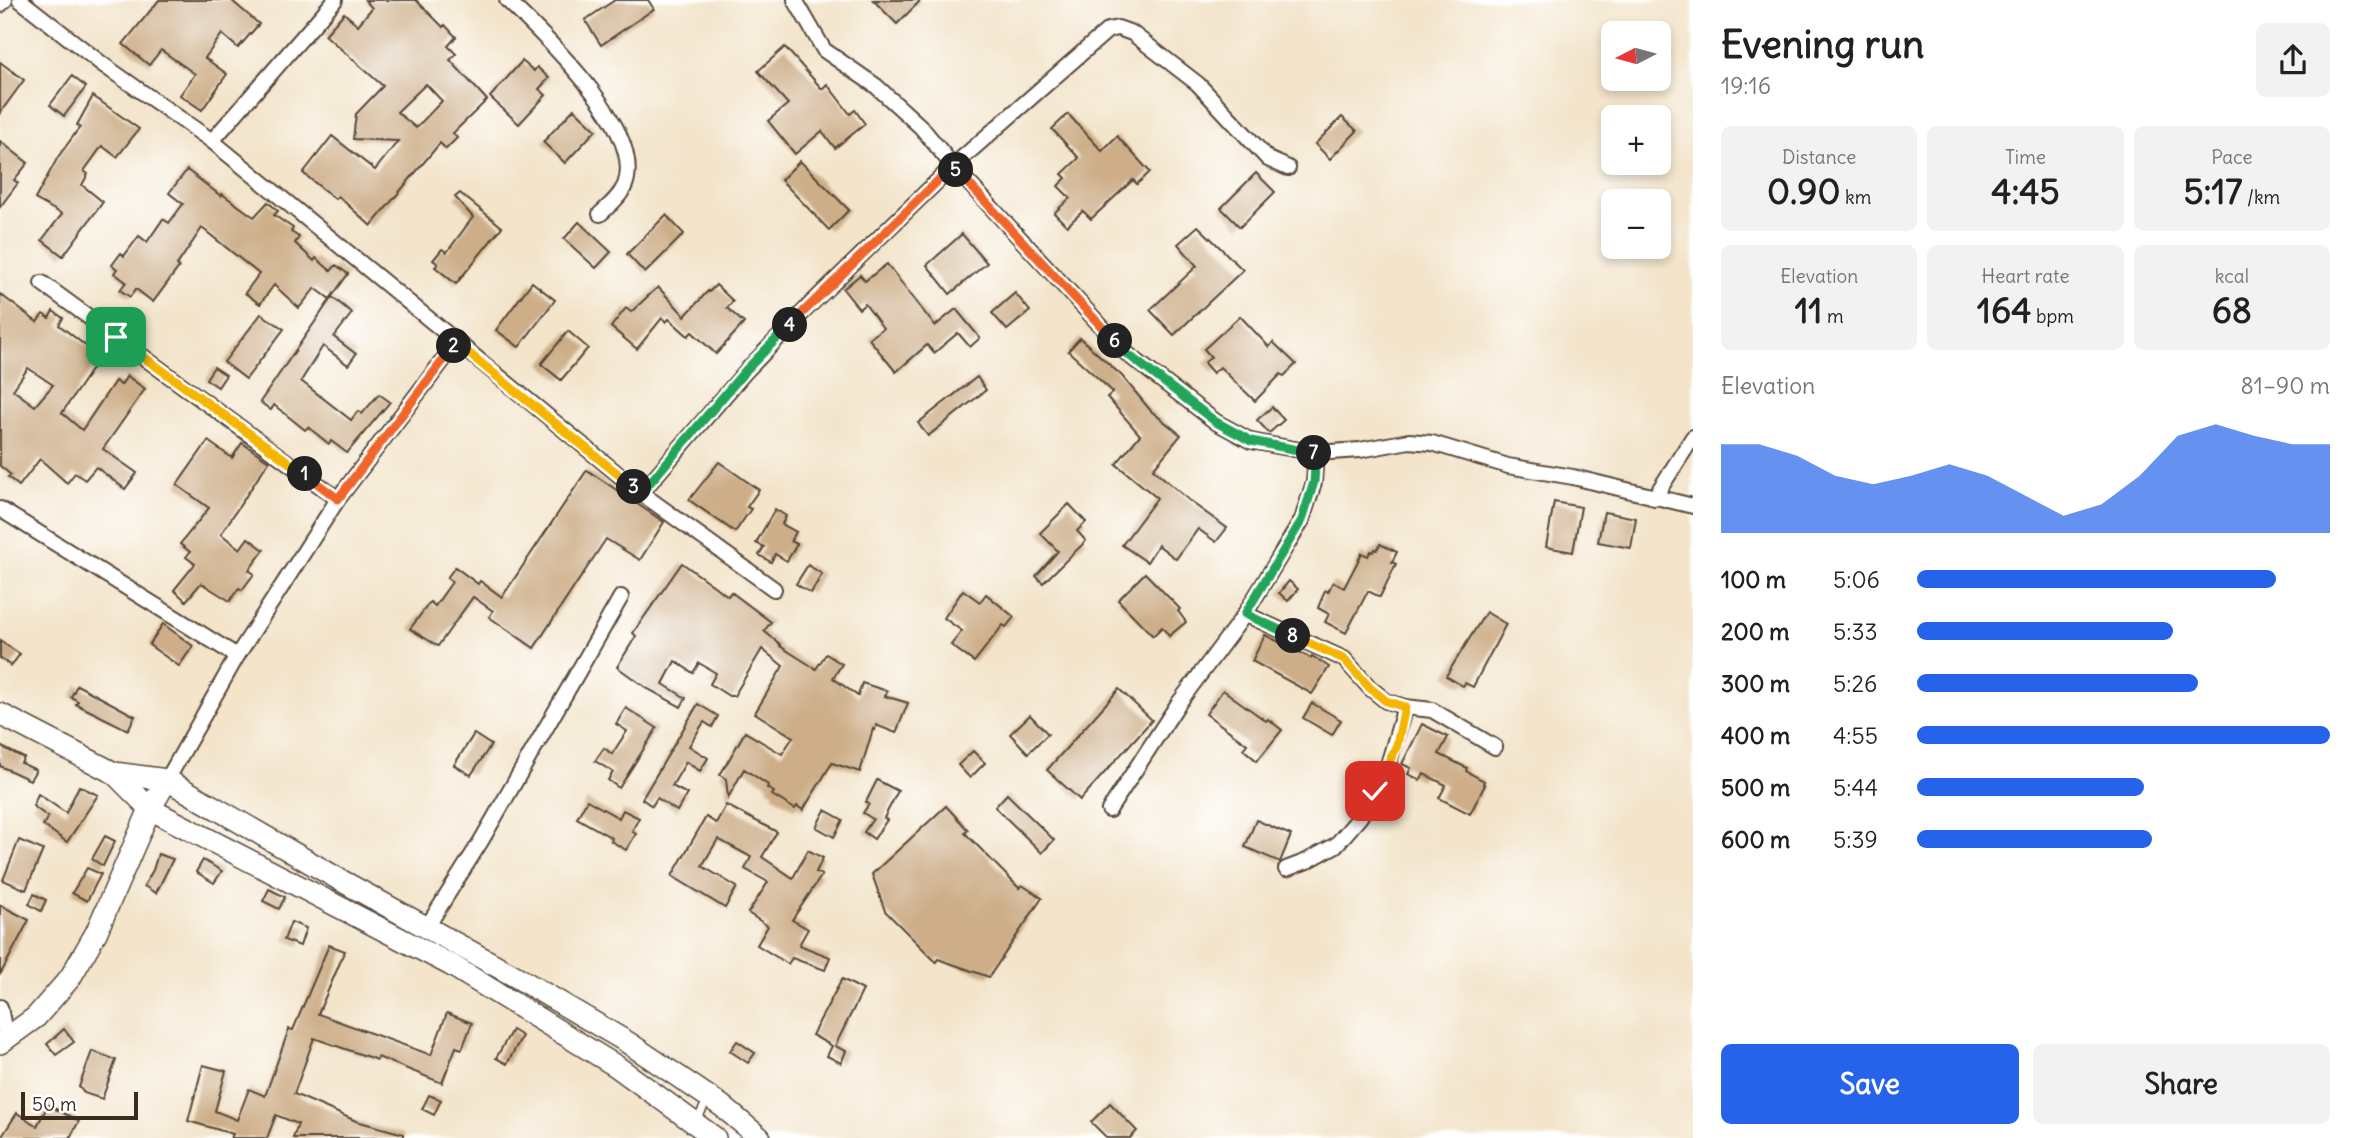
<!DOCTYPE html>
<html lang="en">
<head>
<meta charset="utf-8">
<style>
	body { margin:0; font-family:Delius,sans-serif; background:#f2f2f2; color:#202124; height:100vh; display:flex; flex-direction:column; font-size:26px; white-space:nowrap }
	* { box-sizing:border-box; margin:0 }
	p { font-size:23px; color:#757577 }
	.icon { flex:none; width:38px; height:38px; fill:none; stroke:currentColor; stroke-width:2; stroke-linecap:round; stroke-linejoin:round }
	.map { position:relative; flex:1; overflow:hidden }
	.panel { display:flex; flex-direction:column; background:#fff; width:665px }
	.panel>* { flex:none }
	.needle { width:46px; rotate:264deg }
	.fabs { position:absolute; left:1601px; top:21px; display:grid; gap:14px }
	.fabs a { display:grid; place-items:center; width:70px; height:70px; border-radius:10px; background:#fff; box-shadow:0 4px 10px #0003; font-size:35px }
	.scale { position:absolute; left:21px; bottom:18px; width:117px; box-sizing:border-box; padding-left:7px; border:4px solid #3b2a1e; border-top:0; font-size:19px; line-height:24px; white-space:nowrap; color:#3b2a1e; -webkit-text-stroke:5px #fff; paint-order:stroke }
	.pin { position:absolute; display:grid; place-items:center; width:60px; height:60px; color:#fff; margin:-30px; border-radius:14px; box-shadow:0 4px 10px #0006 }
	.km { position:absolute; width:35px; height:35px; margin:-18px; border-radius:50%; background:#222; color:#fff; font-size:19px; line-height:35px; text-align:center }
	.round { display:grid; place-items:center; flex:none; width:74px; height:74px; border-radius:10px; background:#f2f2f2 }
	.overview { display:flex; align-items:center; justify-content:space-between; height:119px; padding:0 28px }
	h1 { font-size:38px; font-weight:800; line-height:52px }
	.figures { display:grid; grid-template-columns:repeat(3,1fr); gap:10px; height:119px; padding:7px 28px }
	.figures div { display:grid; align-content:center; border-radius:10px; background:#f2f2f2; text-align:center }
	.figures b { font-size:35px; font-weight:800 }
	.figures small { font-size:19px; font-weight:400 }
	.figures p { font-size:19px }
	.chart { height:196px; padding:14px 28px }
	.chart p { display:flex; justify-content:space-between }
	.chart svg { width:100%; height:126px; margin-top:7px; fill:#2563eb; opacity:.7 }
	.action { display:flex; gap:14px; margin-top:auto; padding:14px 28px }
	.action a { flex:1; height:80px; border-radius:10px; background:#2563eb; color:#fff; font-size:28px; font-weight:800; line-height:80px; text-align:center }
	.action a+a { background:#f2f2f2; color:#202124 }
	ul { padding:0 28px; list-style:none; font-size:23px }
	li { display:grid; grid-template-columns:112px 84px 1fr; align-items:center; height:52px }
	li i { height:18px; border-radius:9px; background:#2563eb }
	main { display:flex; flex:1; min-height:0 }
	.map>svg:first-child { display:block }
	.building { fill:#cdae88; fill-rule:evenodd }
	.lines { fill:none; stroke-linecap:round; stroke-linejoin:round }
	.service-casing { stroke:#574638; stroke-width:10 }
	.minor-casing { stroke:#574638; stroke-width:18 }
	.primary-casing { stroke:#574638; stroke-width:24 }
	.service { stroke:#fff; stroke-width:7 }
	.minor { stroke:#fff; stroke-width:14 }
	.primary { stroke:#fff; stroke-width:21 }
	.split-1-casing { stroke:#fff; stroke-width:14 }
	.split-2-casing { stroke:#fff; stroke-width:14 }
	.split-3-casing { stroke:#fff; stroke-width:14 }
	.split-4-casing { stroke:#fff; stroke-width:14 }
	.split-5-casing { stroke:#fff; stroke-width:14 }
	.split-6-casing { stroke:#fff; stroke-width:14 }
	.split-7-casing { stroke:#fff; stroke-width:14 }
	.split-8-casing { stroke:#fff; stroke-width:14 }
	.split-9-casing { stroke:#fff; stroke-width:14 }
	.split-1 { stroke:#f5b400; stroke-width:9 }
	.split-2 { stroke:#f0652b; stroke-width:9 }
	.split-3 { stroke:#f5b400; stroke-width:9 }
	.split-4 { stroke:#22a559; stroke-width:9 }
	.split-5 { stroke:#f0652b; stroke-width:9 }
	.split-6 { stroke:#f0652b; stroke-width:9 }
	.split-7 { stroke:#22a559; stroke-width:9 }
	.split-8 { stroke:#22a559; stroke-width:9 }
	.split-9 { stroke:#f5b400; stroke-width:9 }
</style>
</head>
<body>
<main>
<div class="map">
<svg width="1693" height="1138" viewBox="0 0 1693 1138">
	<rect width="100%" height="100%" fill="#fff"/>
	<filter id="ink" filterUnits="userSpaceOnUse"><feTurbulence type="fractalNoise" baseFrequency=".0143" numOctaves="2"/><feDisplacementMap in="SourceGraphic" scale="14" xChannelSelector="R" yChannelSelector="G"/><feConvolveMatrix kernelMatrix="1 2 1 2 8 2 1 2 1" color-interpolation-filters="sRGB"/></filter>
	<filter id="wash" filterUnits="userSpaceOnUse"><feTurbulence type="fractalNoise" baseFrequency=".00686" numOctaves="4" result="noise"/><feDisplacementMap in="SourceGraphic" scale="28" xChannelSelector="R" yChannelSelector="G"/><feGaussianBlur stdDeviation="1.57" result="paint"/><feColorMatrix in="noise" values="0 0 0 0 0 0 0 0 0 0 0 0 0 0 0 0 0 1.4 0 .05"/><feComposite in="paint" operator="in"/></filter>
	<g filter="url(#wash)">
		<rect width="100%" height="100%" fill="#f3e4ca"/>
		<g id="blocks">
			<g class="building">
				<polygon points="159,0 231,0 259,24 238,48 222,34 205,58 227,74 202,110 180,95 195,74 161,50 149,65 123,44"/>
				<path d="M365,0h51l27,27 2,-2 11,12 -8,9 8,8 -6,6 37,40 -34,33 4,5 -11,11 -6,-6 -69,83 -33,-30 -3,3 -32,-26 29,-37 43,34 23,-29 -45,-2 3,-25 27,-28 -58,-51 19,-22 14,12 14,-17zM426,84l16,17 -26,27 -19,-16z"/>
				<polygon points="615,0 648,0 654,9 601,45 585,20"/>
				<polygon points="873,0 921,0 897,24"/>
				<polygon points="785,47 822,89 827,84 850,114 855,110 865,124 835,148 822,131 795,154 768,121 788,104 758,71"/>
				<polygon points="522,61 534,71 537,67 549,78 539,89 546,95 519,124 490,97"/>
				<polygon points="0,62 24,80 0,113"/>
				<polygon points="72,76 86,87 64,116 50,105"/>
				<polygon points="93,96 139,129 117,157 102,146 84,171 88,174 82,185 103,202 63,256 42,240 62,214 35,199 58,157 80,127 77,125"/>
				<polygon points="574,109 596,130 565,163 543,142"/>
				<polygon points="1068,114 1102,151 1117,136 1150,172 1137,184 1133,180 1091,219 1083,211 1067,226 1054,213 1070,198 1058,186 1066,178 1062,174 1079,158 1052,129"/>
				<polygon points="1342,117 1357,131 1330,159 1315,144"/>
				<polygon points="0,141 28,163 14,180 18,183 0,207"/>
				<polygon points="800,161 849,210 829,230 781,180"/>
				<polygon points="187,170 221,196 222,194 254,217 268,202 278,211 274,215 293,228 291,232 299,237 295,243 314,261 316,258 331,271 336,265 348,274 330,299 315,288 299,308 274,285 260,304 245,293 259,274 202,228 177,265 179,267 153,302 136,289 130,297 120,290 126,282 114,273 117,269 112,265 121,253 124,256 139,236 147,242 163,219 169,223 183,204 169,193"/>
				<polygon points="1256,173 1275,192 1240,227 1221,208"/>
				<polygon points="460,193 502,227 456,284 435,267 438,264 433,260 442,249 447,252 473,217 455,197"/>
				<polygon points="666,215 684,234 645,273 627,254"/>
				<polygon points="579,222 611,252 596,268 564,239"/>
				<polygon points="1198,226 1243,270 1174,335 1150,310 1197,266 1178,244"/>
				<polygon points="962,234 987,263 950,294 927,265"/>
				<polygon points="887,264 935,326 956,309 980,338 970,347 958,333 934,353 927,345 896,372 869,339 883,328 865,304 859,309 843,289 860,275 865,281"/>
				<polygon points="532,282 555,300 519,347 496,330"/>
				<polygon points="716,285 733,301 727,308 744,323 716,354 692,332 688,336 669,319 666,322 662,318 637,349 611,327 626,308 631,312 658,287 685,316 708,291 709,292"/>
				<polygon points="1015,293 1030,311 1007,330 992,313"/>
				<path d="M0,294l37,28 6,-8 6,4 4,-7 10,7 -4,7 41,32 -38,56 20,17 33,-49 6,4 6,-9 18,13 -42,60 34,24 -12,16 -29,-22 -11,13 -10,-7 -8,10 -27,-24 -21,27 -11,-9 3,-2 -11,-9zM28,368l25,17 -18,21 -22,-16z"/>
				<polygon points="332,297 352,313 334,337 356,354 348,365 323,346 301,381 351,420 358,411 362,414 379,394 390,402 347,453 331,441 329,444 308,427 305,430 274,405 271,410 260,402"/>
				<polygon points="261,314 284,329 246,379 224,362"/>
				<polygon points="1240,316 1269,347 1273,342 1296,364 1284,376 1281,374 1255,401 1220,367 1213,373 1204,363 1211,357 1204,349"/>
				<polygon points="568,331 588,348 561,380 541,364"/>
				<polygon points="1080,338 1122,376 1151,411 1181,435 1153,469 1191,502 1227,528 1216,542 1198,529 1176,559 1158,545 1147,562 1122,545 1157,498 1116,464 1140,435 1107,397 1113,392 1068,351"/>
				<polygon points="214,367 226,375 218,387 206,379"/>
				<polygon points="977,377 986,390 928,436 918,423"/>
				<polygon points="1272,407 1284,420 1269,433 1257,420"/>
				<polygon points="208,441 232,458 242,443 269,461 221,534 240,549 248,538 264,550 249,570 254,574 242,590 239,588 230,601 201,583 186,601 174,590 195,564 186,557 190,552 180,544 209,508 177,485"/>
				<polygon points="719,462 759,490 747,507 751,509 735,532 689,500"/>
				<polygon points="587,470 664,522 640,560 606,539 534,648 489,617 493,611 473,597 438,646 410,629 430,602 435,606 452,582 447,578 455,567 478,584 480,581 502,597"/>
				<polygon points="1554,502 1581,507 1573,552 1546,547"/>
				<polygon points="1069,504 1086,522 1077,531 1086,541 1043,583 1036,576 1058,551 1040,533"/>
				<polygon points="775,509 786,516 782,524 796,532 791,541 797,544 787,561 775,554 771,562 759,555 764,547 756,543"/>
				<polygon points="1604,512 1636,518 1631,548 1598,542"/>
				<polygon points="1380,544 1397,552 1392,562 1396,564 1380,597 1368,591 1346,633 1325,622 1329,614 1318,608 1325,590 1328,592 1333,582 1344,588 1362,553 1368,556 1371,551 1373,552 1375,549 1377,550"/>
				<polygon points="682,563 728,596 731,592 771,622 764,631 781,645 780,646 816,669 826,654 842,664 833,678 858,696 862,683 887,691 885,696 908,703 896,733 876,725 875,730 873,729 860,772 832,763 803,810 797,806 795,809 772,795 774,792 767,788 768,785 744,769 728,798 726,779 720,775 745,732 782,754 793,737 755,713 783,666 762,649 734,696 729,696 710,684 716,673 699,663 693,673 675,661 663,684 686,698 681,707 648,689 617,667 636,636 633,633"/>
				<polygon points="808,565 822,574 811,593 796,584"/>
				<polygon points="1145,573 1180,609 1178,611 1186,622 1169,636 1162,627 1153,636 1118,600"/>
				<polygon points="1289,581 1298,589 1288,601 1279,593"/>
				<polygon points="963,590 980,602 986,594 1014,617 1006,627 1003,625 974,662 951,645 962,631 944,618"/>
				<polygon points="1486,612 1506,624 1473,687 1465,683 1463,686 1446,676"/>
				<polygon points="163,624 193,646 179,666 149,645"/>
				<polygon points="1265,635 1311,658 1312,656 1329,667 1312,694 1252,661"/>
				<polygon points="0,641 20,654 11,666 0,658"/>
				<polygon points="77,685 135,716 128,730 76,704 78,701 71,697"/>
				<polygon points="1119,689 1152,720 1080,800 1047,770"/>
				<polygon points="1223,690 1266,721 1268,719 1282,730 1257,761 1243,749 1247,744 1206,714"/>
				<polygon points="1312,703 1341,720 1332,735 1303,718"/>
				<polygon points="698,704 718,716 712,727 704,722 689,746 708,758 700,771 686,762 672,786 687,794 677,811 657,798 652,806 642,799"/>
				<polygon points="626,708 657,728 619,788 608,780 613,772 595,761 604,748 612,754 627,731 616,724"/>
				<polygon points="1030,715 1048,734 1028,753 1010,734"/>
				<polygon points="1422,724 1448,737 1439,754 1467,768 1466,771 1484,781 1483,784 1485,785 1470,814 1439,798 1446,785 1424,774 1420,780 1408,774 1411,768 1402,764"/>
				<polygon points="474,734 491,745 471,775 454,765"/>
				<polygon points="0,746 24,758 21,763 36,770 30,780 0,766"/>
				<polygon points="973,751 985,763 970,778 958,765"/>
				<polygon points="877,780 898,791 884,818 887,820 874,839 864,832 873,819 863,813 869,804 866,802"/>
				<polygon points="79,786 98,795 67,842 43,825 48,817 33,806 38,794 66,813"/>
				<polygon points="1007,794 1054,840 1042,853 995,807"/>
				<polygon points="587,800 619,818 623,810 639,818 632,831 636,834 626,850 611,841 612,838 577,818"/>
				<polygon points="726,805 777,832 762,857 793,878 808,850 823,858 816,872 822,875 792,920 808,929 799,945 830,957 825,970 792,958 788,964 757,945 768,926 748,913 768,882 745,869 751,857 718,839 702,866 737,887 725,908 672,876 706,817 716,823"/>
				<polygon points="946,806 968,830 965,833 1019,888 1022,885 1042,898 989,977 938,959 936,962 885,911 872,874"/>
				<polygon points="825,810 843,820 834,837 816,827"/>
				<polygon points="1256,820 1291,835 1280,862 1245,847"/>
				<polygon points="105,836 115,841 103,866 92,859"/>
				<polygon points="19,840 43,850 26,890 3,880"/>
				<polygon points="158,854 173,859 156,893 144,886 153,870"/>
				<polygon points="203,860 222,871 214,883 196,872"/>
				<polygon points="87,868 101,874 87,901 72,893"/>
				<polygon points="269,889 285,897 279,909 263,901"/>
				<polygon points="34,894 46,900 41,911 29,904"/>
				<polygon points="0,905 29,920 0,975"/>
				<polygon points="291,922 306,928 300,946 284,940"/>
				<polygon points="329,945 345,951 318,1014 431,1055 447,1013 472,1023 462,1049 456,1047 442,1083 378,1057 377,1060 314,1038 294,1094 356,1121 404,1134 404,1138 293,1138 298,1124 276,1115 267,1138 231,1138 233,1134 188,1121 203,1065 226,1071 215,1111 237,1120 249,1089 265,1096 289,1029 293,1030"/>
				<polygon points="842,979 863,990 835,1046 846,1051 841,1063 827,1056 832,1046 812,1035"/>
				<polygon points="64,1029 74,1042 56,1055 47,1044"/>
				<polygon points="512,1030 522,1036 507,1064 496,1058"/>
				<polygon points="737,1041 755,1053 748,1063 730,1051"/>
				<polygon points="92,1051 116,1060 102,1099 84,1093 79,1087"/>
				<polygon points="429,1095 441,1100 434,1115 422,1109"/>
				<polygon points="1110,1103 1137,1131 1130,1138 1107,1138 1091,1122"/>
				<polygon points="48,1105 79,1121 70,1138 1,1138 17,1113 37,1126"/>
			</g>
		</g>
	</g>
	<g filter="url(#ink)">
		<use href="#blocks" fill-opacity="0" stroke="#574638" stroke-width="2"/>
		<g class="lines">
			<defs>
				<polyline id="service" points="696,1122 708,1099"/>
				<g id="minor">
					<polyline points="20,0 102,64 212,141 641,493 774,589"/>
					<path d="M507,0c36,35 139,130 118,185 -5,12 -16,21 -25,29"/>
					<polyline points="795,0 824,50 876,86 921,127 953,166 1126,353 1216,422 1251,441 1316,453 1314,482 1302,520 1245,614 1178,704 1109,810"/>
					<polyline points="0,5 5,0"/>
					<polyline points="212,141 335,0"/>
					<polyline points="42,283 338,499"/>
					<polyline points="1316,453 1360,450 1409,441 1432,443 1508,466 1573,477 1693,506"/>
					<polyline points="641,493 746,371 812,303 953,166 1108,30 1118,28 1132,33 1198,84 1268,159 1288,168"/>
					<polyline points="1654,498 1693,437"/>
					<polyline points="0,509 237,656"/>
					<polyline points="1245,614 1344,659 1370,688 1386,701 1405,707 1432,710 1495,747"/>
					<polyline points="167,780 237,656 338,499 456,343"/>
					<polyline points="1286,869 1307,861 1336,845 1360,817 1388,765 1405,707"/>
					<polyline points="427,927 481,841 621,597"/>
					<polyline points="0,1007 6,1038"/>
				</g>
				<g id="primary">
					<polyline points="0,714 114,773 150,809 451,965 616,1066 715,1138"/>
					<polyline points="114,773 167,780 342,881 513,975 627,1042 722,1106 760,1138"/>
					<polyline points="0,1043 36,1017 70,978 96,933 150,809 167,780"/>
				</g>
			</defs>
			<use href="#service" class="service-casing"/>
			<use href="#minor" class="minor-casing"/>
			<use href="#primary" class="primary-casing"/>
			<use href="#service" class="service"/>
			<use href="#minor" class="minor"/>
			<use href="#primary" class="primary"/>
		</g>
	</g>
	<g class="lines" filter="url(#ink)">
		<defs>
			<polyline id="split-1" points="116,337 305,474"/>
			<polyline id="split-2" points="305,474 338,499 454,346"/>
			<polyline id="split-3" points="454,346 456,343 634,487"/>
			<polyline id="split-4" points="634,487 641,493 746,370 790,325"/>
			<polyline id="split-5" points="790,325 953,166 956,170"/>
			<polyline id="split-6" points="956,170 1115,341"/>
			<polyline id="split-7" points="1115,341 1126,353 1216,422 1251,441 1314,453"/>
			<polyline id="split-8" points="1293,636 1245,614 1302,520 1314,482 1316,453 1314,453"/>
			<polyline id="split-9" points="1293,636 1344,659 1370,688 1386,701 1405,707 1397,745 1375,791"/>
		</defs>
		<use href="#split-1" class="split-1-casing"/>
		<use href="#split-2" class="split-2-casing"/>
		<use href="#split-3" class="split-3-casing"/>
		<use href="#split-4" class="split-4-casing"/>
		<use href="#split-5" class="split-5-casing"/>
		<use href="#split-6" class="split-6-casing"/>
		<use href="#split-7" class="split-7-casing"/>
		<use href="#split-8" class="split-8-casing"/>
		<use href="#split-9" class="split-9-casing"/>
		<use href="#split-1" class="split-1"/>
		<use href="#split-2" class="split-2"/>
		<use href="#split-3" class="split-3"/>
		<use href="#split-4" class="split-4"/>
		<use href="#split-5" class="split-5"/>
		<use href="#split-6" class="split-6"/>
		<use href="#split-7" class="split-7"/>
		<use href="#split-8" class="split-8"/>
		<use href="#split-9" class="split-9"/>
	</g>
</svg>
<div class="fabs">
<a><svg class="needle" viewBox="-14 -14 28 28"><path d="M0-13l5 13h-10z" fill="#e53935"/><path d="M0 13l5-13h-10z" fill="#757577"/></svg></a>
<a>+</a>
<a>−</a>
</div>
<div class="scale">50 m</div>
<div class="pin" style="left:116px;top:337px;background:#1e9e55"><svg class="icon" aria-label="arrive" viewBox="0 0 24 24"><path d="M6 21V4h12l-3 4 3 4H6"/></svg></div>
<div class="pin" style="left:1375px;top:791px;background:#d93025"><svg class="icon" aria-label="check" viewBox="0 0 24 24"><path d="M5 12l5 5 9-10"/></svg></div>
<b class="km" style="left:305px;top:474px">1</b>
<b class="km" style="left:454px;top:346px">2</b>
<b class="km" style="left:634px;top:487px">3</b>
<b class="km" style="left:790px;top:325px">4</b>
<b class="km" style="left:956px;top:170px">5</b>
<b class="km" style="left:1115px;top:341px">6</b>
<b class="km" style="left:1314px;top:453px">7</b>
<b class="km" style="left:1293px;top:636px">8</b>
</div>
<section class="panel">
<div class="overview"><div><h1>Evening run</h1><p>19:16</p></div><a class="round"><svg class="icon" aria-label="share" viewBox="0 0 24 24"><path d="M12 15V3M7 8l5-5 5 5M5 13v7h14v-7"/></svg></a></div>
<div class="figures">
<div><p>Distance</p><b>0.90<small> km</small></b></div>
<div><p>Time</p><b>4:45</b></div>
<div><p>Pace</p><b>5:17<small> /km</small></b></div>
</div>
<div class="figures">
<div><p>Elevation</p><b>11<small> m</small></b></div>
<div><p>Heart rate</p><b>164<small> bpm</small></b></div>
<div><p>kcal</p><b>68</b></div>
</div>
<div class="chart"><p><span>Elevation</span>81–90 m</p>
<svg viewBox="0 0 160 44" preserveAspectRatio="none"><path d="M0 44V13L10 13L20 17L30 24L40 27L50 24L60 20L70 24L80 31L90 38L100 34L110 24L120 10L130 6L140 10L150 13L160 13V44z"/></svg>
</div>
<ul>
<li><b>100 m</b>5:06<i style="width:87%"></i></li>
<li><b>200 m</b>5:33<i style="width:62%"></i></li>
<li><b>300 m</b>5:26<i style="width:68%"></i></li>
<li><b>400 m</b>4:55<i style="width:100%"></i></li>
<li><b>500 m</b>5:44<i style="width:55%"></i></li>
<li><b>600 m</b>5:39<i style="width:57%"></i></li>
</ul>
<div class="action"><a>Save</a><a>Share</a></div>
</section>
</main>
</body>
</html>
